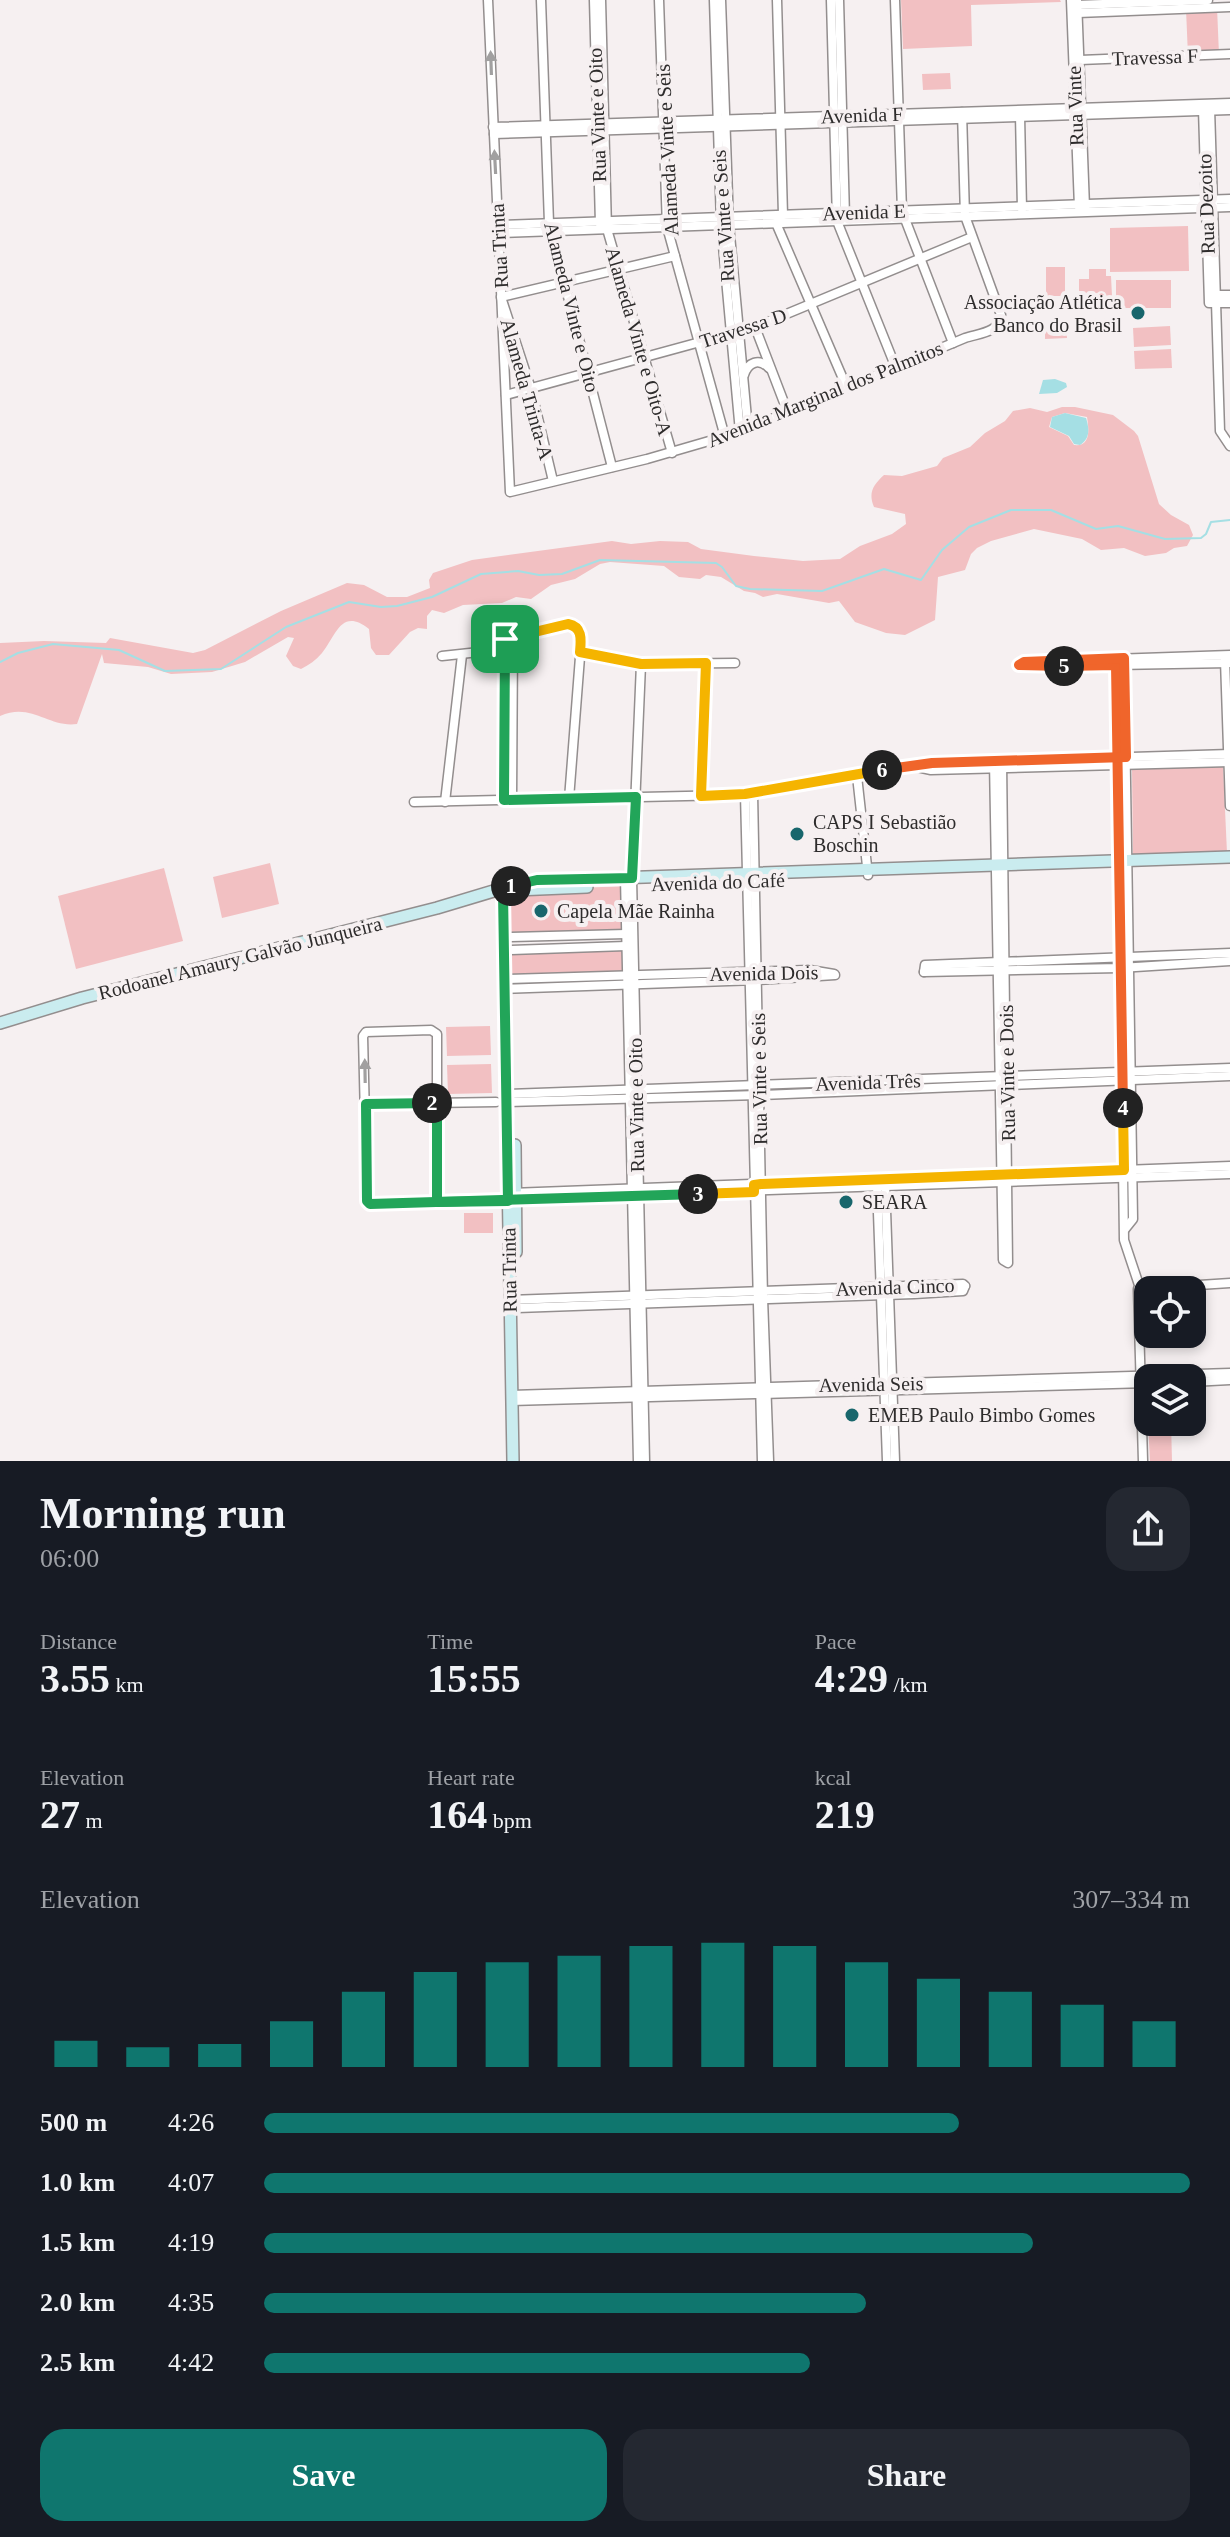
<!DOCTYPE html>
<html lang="en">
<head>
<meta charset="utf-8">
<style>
	body { margin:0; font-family:Georgia,serif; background:#242831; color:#f1f3f6; height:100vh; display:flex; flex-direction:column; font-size:30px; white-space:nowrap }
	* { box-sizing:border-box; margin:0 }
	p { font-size:26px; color:#9ea1a6 }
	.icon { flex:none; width:44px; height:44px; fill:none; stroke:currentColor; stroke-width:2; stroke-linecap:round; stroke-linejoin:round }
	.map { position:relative; height:1461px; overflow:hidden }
	.sheet { display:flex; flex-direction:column; background:#171b24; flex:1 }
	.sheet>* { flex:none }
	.buttons { position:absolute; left:1134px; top:1276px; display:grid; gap:16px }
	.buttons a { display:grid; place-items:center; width:72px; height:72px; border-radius:16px; background:#171b24; box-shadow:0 4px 12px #0003; font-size:40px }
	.pin { position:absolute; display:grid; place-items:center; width:68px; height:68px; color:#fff; margin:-34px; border-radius:16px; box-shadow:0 4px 12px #0006 }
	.km { position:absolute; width:40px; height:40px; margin:-20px; border-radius:50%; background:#222; color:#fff; font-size:22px; line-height:40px; text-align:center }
	.round { display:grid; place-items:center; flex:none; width:84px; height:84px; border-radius:24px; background:#242831 }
	.summary { display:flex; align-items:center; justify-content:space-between; height:136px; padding:0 40px }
	h1 { font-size:44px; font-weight:600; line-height:60px }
	.stats { display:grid; grid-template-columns:repeat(3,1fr); gap:12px; height:136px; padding:8px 40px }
	.stats div { display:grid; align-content:center }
	.stats b { font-size:40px; font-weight:600 }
	.stats small { font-size:22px; font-weight:400 }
	.stats p { font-size:22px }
	.chart { height:224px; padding:16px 40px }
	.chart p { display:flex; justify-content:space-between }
	.chart svg { width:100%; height:144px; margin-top:8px; stroke:#0f766e; stroke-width:6 }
	.primary-button { display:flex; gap:16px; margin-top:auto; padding:16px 40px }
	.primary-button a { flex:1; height:92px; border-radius:24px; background:#0f766e; color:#fff; font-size:32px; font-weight:600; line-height:92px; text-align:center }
	.primary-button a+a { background:#242831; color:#f1f3f6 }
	ul { padding:0 40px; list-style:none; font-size:26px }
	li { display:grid; grid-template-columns:128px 96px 1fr; align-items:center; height:60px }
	li i { height:20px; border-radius:10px; background:#0f766e }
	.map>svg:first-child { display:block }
	.green { fill:#f2c0c2; fill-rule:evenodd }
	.water { fill:#a5dfe4 }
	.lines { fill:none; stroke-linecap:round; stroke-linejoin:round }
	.stream { stroke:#a5dfe4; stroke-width:2 }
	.street-casing { stroke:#938e8e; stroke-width:11 }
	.secondary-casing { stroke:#938e8e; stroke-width:14 }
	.street { stroke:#fff; stroke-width:8 }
	.secondary { stroke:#caecef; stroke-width:11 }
	.oneway { fill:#a1a0a0 }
	.split-1-casing { stroke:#fff; stroke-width:16 }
	.split-2-casing { stroke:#fff; stroke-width:16 }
	.split-3-casing { stroke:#fff; stroke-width:16 }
	.split-4-casing { stroke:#fff; stroke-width:16 }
	.split-5-casing { stroke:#fff; stroke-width:16 }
	.split-6-casing { stroke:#fff; stroke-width:16 }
	.split-7-casing { stroke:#fff; stroke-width:16 }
	.split-1 { stroke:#22a559; stroke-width:10 }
	.split-2 { stroke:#22a559; stroke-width:10 }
	.split-3 { stroke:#22a559; stroke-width:10 }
	.split-4 { stroke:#f5b400; stroke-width:10 }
	.split-5 { stroke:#f0652b; stroke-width:10 }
	.split-6 { stroke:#f0652b; stroke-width:10 }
	.split-7 { stroke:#f5b400; stroke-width:10 }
	.poi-dot { fill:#18666c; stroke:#f6f0f1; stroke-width:3 }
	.labels { text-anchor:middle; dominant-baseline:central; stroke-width:8; stroke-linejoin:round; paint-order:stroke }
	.street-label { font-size:20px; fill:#2e2c2c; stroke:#f6f0f1 }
	.poi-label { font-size:20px; fill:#2e2c2c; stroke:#f6f0f1; text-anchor:start }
</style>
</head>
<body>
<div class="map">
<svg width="1230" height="1461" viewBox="0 0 1230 1461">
	<rect width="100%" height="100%" fill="#f6f0f1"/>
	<g class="green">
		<polygon points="901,0 1060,0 1061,2 971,5 972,46 903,49"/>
		<polygon points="1217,7 1219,55 1188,56 1186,9"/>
		<polygon points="950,73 951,89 923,90 922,74"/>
		<polygon points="1188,226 1189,271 1110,272 1110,228"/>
		<rect x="1046" y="267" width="19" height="29"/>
		<polygon points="1089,269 1106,269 1106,276 1111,276 1112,296 1079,296 1079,279 1089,279"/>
		<rect x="1116" y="280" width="55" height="28"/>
		<polygon points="1066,325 1067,338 1045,339 1045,326"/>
		<polygon points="1170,326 1171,345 1134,347 1133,328"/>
		<polygon points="1171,349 1172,368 1135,369 1134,351"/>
		<path d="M1062,407h13l38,8 21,16 4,5 21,68 12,11 18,10 4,10 -6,11 -13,2 -8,5 -21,3 -21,-8 -23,2 -19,-11 -48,-10 -43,12 -14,7 -6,6 -6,16 -27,7 -3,43 -30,15 -19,-2 -31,-11 -16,-21 -10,2 -52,-9 -14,3 -8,-4 -11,-2 -23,-14 -15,-2 -6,4 -21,-2 -15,-11 -54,-4 -10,2 -25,15 -24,6 -20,14 -15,-2 -14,6 -39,2 -19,8 -12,-3 -5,6v13l-9,-1 -8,4 -21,23h-13l-5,-7 -2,-19c-28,-22 -33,7 -47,24 -6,7 -13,12 -21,16l-8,-3 -7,-10 8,-18 -6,-1 -43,25 -33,10 -41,2 -23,-7 -44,-4 -2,-9 -25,70c-29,4 -45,-22 -77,-8v-73l44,-2 62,2 4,-5 83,15 12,-3 76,-39 66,-28 17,2 23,12h20l23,-9 -1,-8 4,-7 39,-13 140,-19 19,3 29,-3 28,1 13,7 53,7 49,5 37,-2 20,-13 32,-12 14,-10 -1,-10 -31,-7c-6,-14 -1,-22 10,-32l18,1 35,-10 6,-8 27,-11 15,-14 20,-12 8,-10 17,-3 17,4zM1065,413l22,4c2,12 4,30 -13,28l-6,-9 -19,-9 3,-10z"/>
		<polygon points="1223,766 1227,853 1133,854 1132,769"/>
		<polygon points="270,863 279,904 222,918 213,877"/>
		<polygon points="164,868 183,941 76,969 58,896"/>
		<polygon points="625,886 626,933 511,937 511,891"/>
		<polygon points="626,946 625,976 511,980 511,950"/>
		<polygon points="490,1026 491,1055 447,1056 446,1027"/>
		<polygon points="491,1064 492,1093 448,1094 447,1065"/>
		<rect x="464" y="1213" width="29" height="20"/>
		<polygon points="1148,1422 1171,1422 1172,1461 1150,1461"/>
	</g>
	<g class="water">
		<polygon points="1055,379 1066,383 1067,387 1057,393 1039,394 1043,380"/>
		<path d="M1065,413l21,5c3,10 5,20 -6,27l-6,-1 -5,-8 -19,-9 2,-10z"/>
	</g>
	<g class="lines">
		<polyline class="stream" points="0,662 18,653 53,644 119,650 165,671 221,669 286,627 349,602 381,607 397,606 432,597 481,574 518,571 539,575 562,574 600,560 716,563 722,567 736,586 750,589 822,591 884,569 921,580 942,550 969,527 1011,510 1051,510 1096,529 1118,526 1165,539 1201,538 1206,534 1211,522 1230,520"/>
		<defs>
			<g id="street">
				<path d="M488,0l22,492 137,-33 93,-27 225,-94c15,-5 34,-5 36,-23l-36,-99 -3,-104"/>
				<polyline points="541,0 549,223 612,467"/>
				<polyline points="594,0 600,224"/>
				<polyline points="601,0 607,229 672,453"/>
				<polyline points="659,0 667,227 725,437"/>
				<polyline points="714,0 721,224 740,432"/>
				<polyline points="721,0 729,224 748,429"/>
				<polyline points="777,0 783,215"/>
				<polyline points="831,0 837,221 896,368"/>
				<polyline points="839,0 845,216"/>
				<polyline points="895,0 902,211"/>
				<polyline points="1071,0 1079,207"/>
				<polyline points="1077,0 1085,207"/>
				<polyline points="1077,5 1208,0"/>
				<polyline points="1078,13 1230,7"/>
				<polyline points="1080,60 1230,54"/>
				<polyline points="1210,108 1220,431 1230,446"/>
				<polyline points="1203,109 1209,303 1230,303"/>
				<polyline points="1020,115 1022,209"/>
				<polyline points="493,127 1230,103"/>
				<polyline points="494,134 1230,110"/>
				<polyline points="905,219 953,343"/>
				<polyline points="776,223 847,388"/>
				<polyline points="498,225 1230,199"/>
				<polyline points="498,233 1230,207"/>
				<polyline points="1211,295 1230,295"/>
				<polyline points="755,327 788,413"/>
				<path d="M744,375c4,-13 15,-17 25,-7"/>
				<polyline points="506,395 755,327 972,237"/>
				<polyline points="553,481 531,389 501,297 675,256"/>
				<polyline points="580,652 641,664 735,663"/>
				<polyline points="442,656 479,652 505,639 564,624 577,628 581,644 569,799"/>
				<polyline points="1124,658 1133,1219 1125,1229"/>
				<polyline points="1116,659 1124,1240 1140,1288"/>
				<polyline points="1225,660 1230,806"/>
				<polyline points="641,664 632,878 645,1461"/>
				<polyline points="1019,665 1024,662 1230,655"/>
				<polyline points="1059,666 1230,663"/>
				<polyline points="994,761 1003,1260 1008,1263 1002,761"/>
				<polyline points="917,767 931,770 1230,762"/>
				<polyline points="857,776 868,875"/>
				<polyline points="753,793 763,1298 769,1461"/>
				<polyline points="745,794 762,1461"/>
				<polyline points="701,796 706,663"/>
				<polyline points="504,800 505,639"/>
				<polyline points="512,800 513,638"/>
				<polyline points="414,802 730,795 932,763 1230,754"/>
				<polyline points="445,802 462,655"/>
				<polyline points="625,878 638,1461"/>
				<polyline points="511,937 626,934"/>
				<polyline points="511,950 626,946"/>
				<polyline points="924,972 925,965 1230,953"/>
				<polyline points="924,972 1120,968 1230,961"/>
				<polyline points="504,979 810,970 834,974"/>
				<polyline points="504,989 757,980 835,975"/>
				<polyline points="506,1094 1230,1068"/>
				<polyline points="507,1102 759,1095 1230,1076"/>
				<polyline points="366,1104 496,1102"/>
				<polyline points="885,1182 895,1461"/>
				<polyline points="877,1185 887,1461"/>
				<polyline points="511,1193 1230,1166"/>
				<polyline points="437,1202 437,1034 431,1030 366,1032 363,1036 367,1201 370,1204 1230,1174"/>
				<polyline points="509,1300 963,1284 965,1286"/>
				<polyline points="517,1308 914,1294 963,1291 965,1286"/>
				<polyline points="1192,1382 1230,1380"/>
				<polyline points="511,1395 1230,1373"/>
				<polyline points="511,1401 1148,1383"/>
				<polyline points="1143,1461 1138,1289 1230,1283"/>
			</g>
			<g id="secondary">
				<polyline points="503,887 513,1461"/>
				<polyline points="516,890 587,887"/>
				<polyline points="0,1023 82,998 437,908 527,881 1230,857"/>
				<polyline points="515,1145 516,1252"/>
			</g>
		</defs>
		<use href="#street" class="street-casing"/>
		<use href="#secondary" class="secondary-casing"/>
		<use href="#street" class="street"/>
		<use href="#secondary" class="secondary"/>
	</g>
	<defs><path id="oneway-solid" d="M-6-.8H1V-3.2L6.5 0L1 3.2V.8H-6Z" transform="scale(2)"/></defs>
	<g class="oneway">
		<use href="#oneway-solid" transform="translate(491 63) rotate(-92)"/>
		<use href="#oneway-solid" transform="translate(495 162) rotate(-93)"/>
		<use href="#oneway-solid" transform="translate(365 1071) rotate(-91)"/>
	</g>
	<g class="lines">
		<defs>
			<polyline id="split-1" points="505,639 504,800 636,797 632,878 537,880 511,886"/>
			<polyline id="split-2" points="432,1103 437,1103 437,1202 508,1201 503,893 510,891 511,886"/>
			<polyline id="split-3" points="432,1103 366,1104 367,1201 370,1204 698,1194"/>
			<polyline id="split-4" points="698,1194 754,1192 754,1185 761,1184 1124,1170 1123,1108"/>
			<polyline id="split-5" points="1064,666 1116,665 1123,1108"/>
			<polyline id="split-6" points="882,770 932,763 1126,757 1124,658 1024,662 1019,665 1064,666"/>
			<path id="split-7" d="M505,639l63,-15c15,3 13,16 12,28l61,12 65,-1 -5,133 44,-2 137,-24"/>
		</defs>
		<use href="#split-1" class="split-1-casing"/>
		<use href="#split-2" class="split-2-casing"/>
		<use href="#split-3" class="split-3-casing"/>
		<use href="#split-4" class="split-4-casing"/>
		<use href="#split-5" class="split-5-casing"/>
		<use href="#split-6" class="split-6-casing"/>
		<use href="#split-7" class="split-7-casing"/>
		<use href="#split-1" class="split-1"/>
		<use href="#split-2" class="split-2"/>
		<use href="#split-3" class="split-3"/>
		<use href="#split-4" class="split-4"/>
		<use href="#split-5" class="split-5"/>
		<use href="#split-6" class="split-6"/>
		<use href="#split-7" class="split-7"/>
	</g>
	<g class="poi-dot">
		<circle cx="1138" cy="313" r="8"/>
		<circle cx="797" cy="834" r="8"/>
		<circle cx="541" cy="911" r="8"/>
		<circle cx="846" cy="1202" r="8"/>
		<circle cx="852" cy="1415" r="8"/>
	</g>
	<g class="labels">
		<g class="street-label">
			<text transform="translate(1155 57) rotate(-2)">Travessa F</text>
			<text transform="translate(1075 106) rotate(-92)">Rua Vinte</text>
			<text transform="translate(597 115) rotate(-92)">Rua Vinte e Oito</text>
			<text transform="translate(862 115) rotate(-2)">Avenida F</text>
			<text transform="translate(667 150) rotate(-93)">Alameda Vinte e Seis</text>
			<text transform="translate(1206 204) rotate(-92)">Rua Dezoito</text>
			<text transform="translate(864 212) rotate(-2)">Avenida E</text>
			<text transform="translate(723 216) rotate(-94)">Rua Vinte e Seis</text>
			<text transform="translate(499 246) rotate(-93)">Rua Trinta</text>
			<text transform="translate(572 307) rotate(76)">Alameda Vinte e Oito</text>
			<text transform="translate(743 328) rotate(-18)">Travessa D</text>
			<text transform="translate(639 341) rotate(74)">Alameda Vinte e Oito-A</text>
			<text transform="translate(527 389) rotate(74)">Alameda Trinta-A</text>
			<text transform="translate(825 394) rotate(-22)">Avenida Marginal dos Palmitos</text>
			<text transform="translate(718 882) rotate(-2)">Avenida do Café</text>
			<text transform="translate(240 958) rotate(-14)">Rodoanel Amaury Galvão Junqueira</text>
			<text transform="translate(764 973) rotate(-1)">Avenida Dois</text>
			<text transform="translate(1007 1073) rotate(-91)">Rua Vinte e Dois</text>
			<text transform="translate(759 1079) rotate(-91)">Rua Vinte e Seis</text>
			<text transform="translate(868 1082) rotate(-2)">Avenida Três</text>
			<text transform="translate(636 1105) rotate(-91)">Rua Vinte e Oito</text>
			<text transform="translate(509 1270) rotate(-91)">Rua Trinta</text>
			<text transform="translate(895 1287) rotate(-2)">Avenida Cinco</text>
			<text transform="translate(871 1384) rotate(-1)">Avenida Seis</text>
		</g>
		<g class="poi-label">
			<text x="1122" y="302" text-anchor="end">Associação Atlética<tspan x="1122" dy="23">Banco do Brasil</tspan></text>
			<text x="813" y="822">CAPS I Sebastião<tspan x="813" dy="23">Boschin</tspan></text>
			<text x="557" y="911">Capela Mãe Rainha</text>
			<text x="862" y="1202">SEARA</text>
			<text x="868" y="1415">EMEB Paulo Bimbo Gomes</text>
		</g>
	</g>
</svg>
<div class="buttons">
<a><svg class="icon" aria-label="locate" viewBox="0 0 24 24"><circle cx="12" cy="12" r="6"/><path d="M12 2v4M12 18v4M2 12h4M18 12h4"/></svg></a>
<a><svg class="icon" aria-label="layers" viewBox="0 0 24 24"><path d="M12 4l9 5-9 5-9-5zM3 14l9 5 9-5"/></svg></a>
</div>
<div class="pin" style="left:505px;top:639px;background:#1e9e55"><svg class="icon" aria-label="arrive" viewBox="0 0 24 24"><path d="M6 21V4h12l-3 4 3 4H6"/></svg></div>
<b class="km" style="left:511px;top:886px">1</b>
<b class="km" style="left:432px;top:1103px">2</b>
<b class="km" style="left:698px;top:1194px">3</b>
<b class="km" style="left:1123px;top:1108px">4</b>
<b class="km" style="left:1064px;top:666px">5</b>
<b class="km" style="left:882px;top:770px">6</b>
</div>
<section class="sheet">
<div class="summary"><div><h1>Morning run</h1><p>06:00</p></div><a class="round"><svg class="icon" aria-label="share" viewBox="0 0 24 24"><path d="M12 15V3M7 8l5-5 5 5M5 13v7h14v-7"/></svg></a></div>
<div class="stats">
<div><p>Distance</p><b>3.55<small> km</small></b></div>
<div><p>Time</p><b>15:55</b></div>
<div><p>Pace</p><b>4:29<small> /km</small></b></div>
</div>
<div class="stats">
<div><p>Elevation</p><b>27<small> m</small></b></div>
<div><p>Heart rate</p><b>164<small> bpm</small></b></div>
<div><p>kcal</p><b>219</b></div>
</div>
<div class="chart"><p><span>Elevation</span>307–334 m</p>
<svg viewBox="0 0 160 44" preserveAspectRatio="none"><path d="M5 44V36M15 44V38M25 44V37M35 44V30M45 44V21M55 44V15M65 44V12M75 44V10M85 44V7M95 44V6M105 44V7M115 44V12M125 44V17M135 44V21M145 44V25M155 44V30"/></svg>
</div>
<ul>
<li><b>500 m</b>4:26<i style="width:75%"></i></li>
<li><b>1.0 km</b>4:07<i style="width:100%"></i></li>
<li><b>1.5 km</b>4:19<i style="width:83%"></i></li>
<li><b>2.0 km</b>4:35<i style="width:65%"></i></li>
<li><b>2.5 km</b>4:42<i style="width:59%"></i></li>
</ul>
<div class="primary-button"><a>Save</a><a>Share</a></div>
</section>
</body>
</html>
